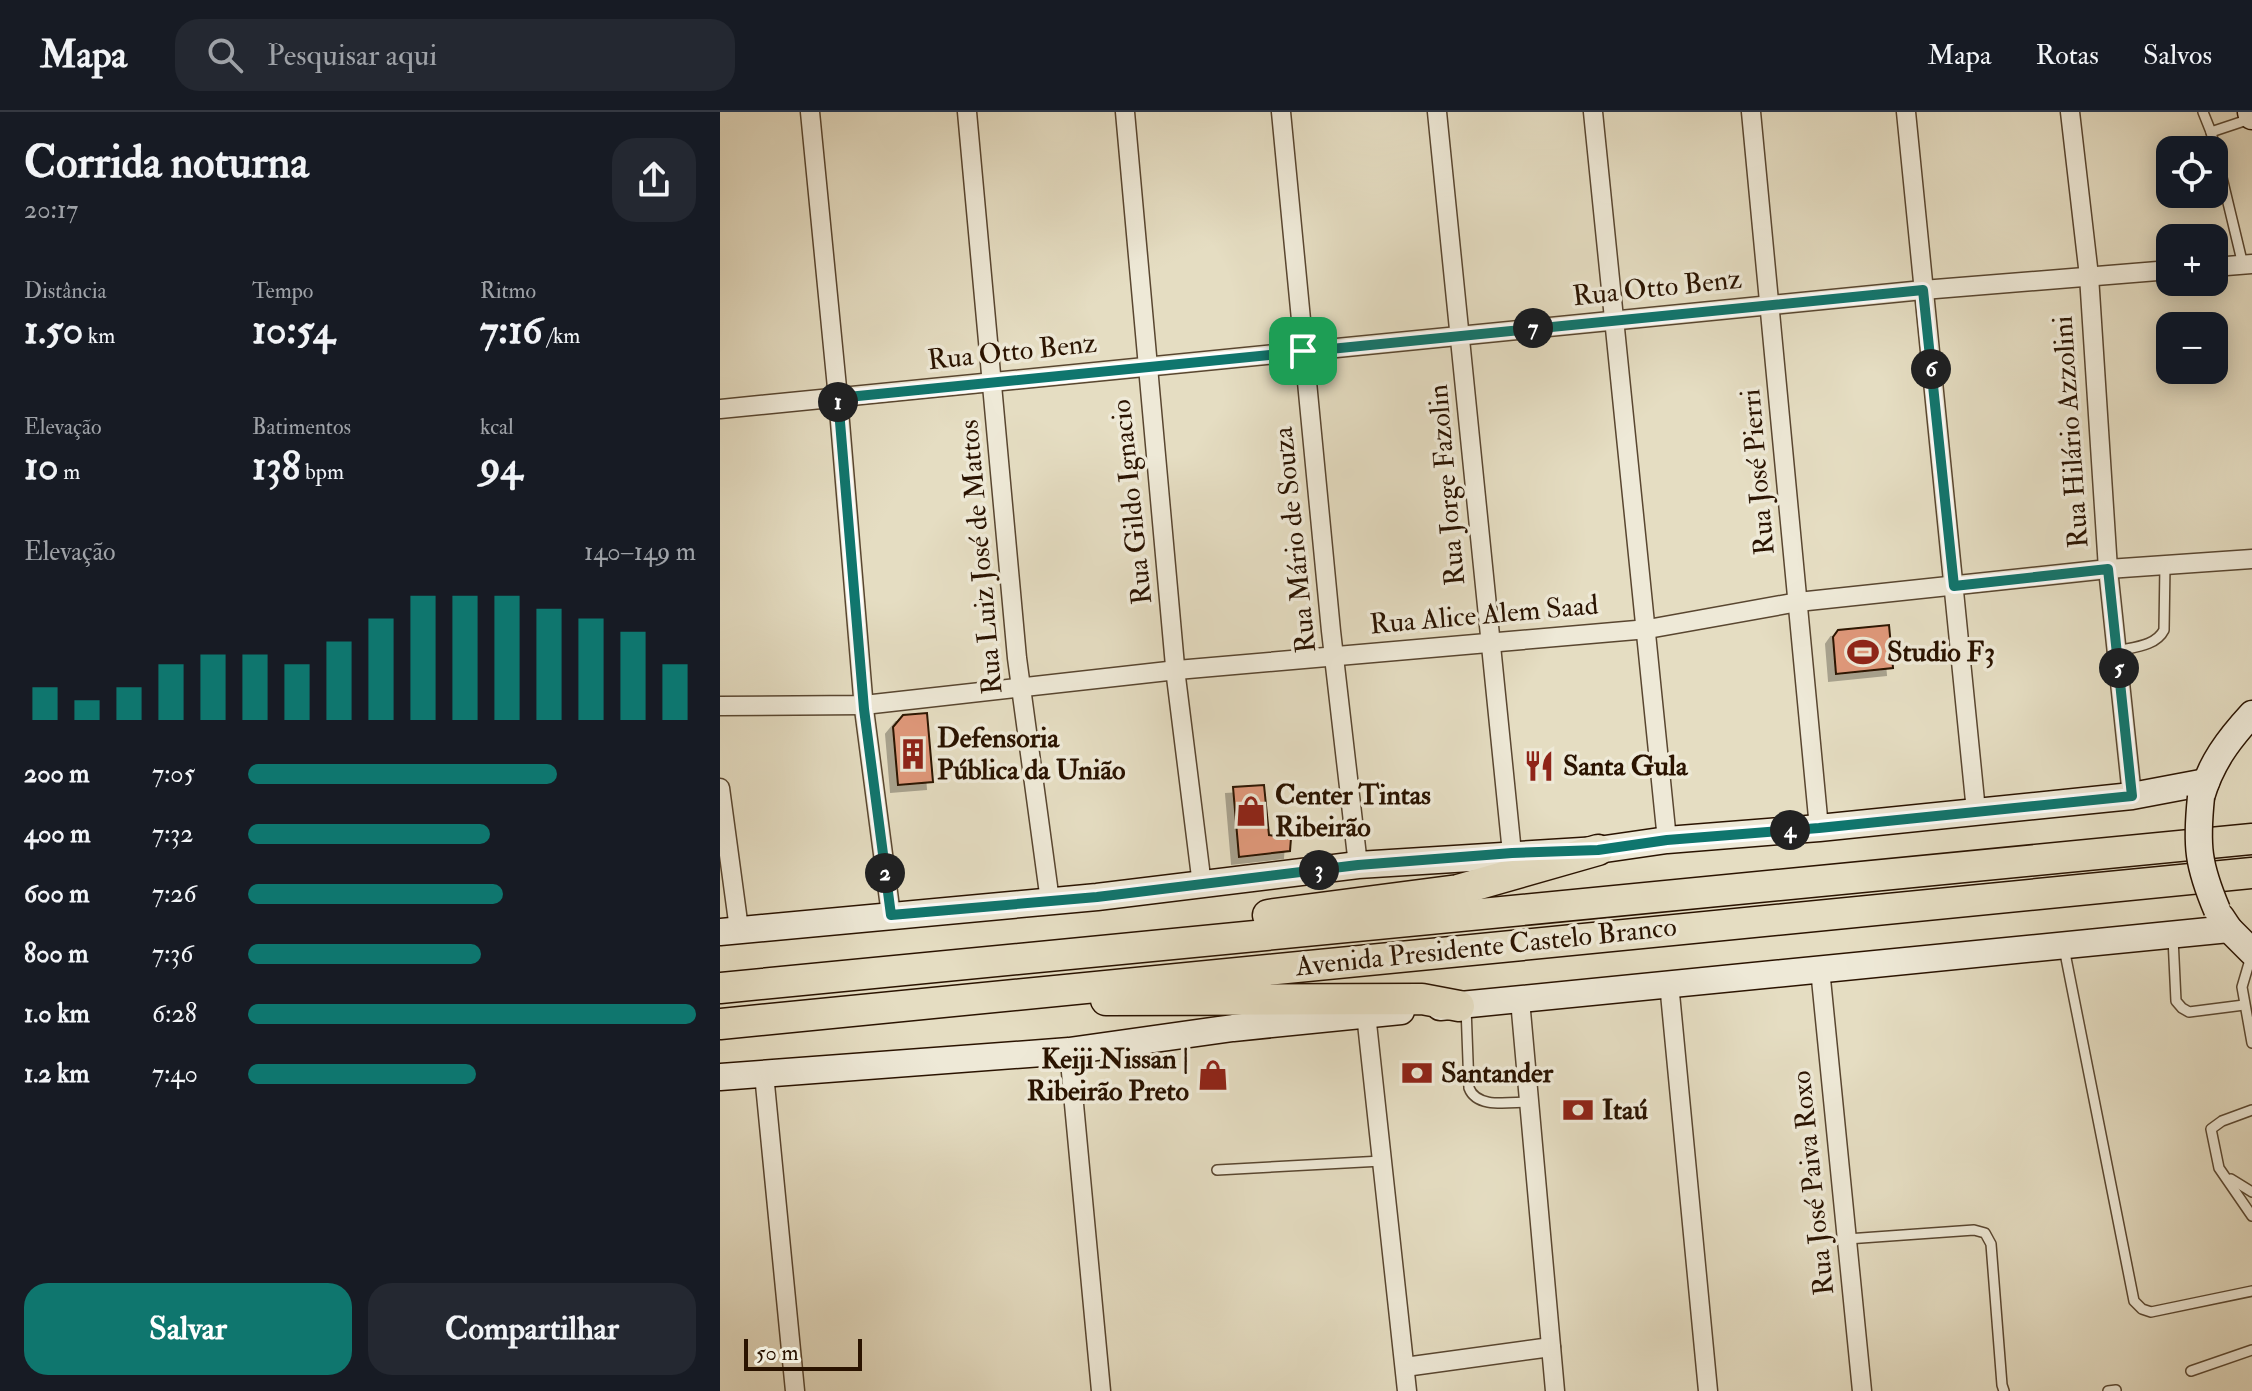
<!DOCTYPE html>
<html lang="pt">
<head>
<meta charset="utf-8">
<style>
	body { margin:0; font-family:"IM FELL Double Pica",serif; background:#242831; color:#f1f3f6; height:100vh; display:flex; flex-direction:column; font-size:30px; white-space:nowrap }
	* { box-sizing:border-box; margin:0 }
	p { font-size:26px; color:#9ea1a6 }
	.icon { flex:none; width:44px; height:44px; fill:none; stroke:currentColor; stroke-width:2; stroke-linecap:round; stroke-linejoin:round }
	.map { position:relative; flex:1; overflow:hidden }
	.drawer { display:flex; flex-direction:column; background:#171b24; width:720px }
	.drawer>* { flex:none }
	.tools { position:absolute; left:1436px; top:24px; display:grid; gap:16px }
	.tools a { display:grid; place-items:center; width:72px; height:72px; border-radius:16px; background:#171b24; box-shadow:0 4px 20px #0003; font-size:40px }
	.scale { position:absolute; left:24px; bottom:20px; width:118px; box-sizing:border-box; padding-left:8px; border:4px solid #2a1300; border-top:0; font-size:22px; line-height:28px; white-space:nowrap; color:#2a1300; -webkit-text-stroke:6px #eee9d7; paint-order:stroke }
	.pin { position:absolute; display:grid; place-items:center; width:68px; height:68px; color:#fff; margin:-34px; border-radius:16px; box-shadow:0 4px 12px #0006 }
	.km { position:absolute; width:40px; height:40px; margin:-20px; border-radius:50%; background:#222; color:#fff; font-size:22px; line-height:40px; text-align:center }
	.round { display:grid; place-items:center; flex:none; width:84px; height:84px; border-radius:24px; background:#242831 }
	.summary { display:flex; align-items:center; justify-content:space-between; height:136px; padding:0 24px }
	h1 { font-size:44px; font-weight:700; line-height:60px }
	.figures { display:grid; grid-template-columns:repeat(3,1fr); gap:12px; height:136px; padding:8px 24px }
	.figures div { display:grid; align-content:center }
	.figures b { font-size:40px; font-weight:700 }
	.figures small { font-size:22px; font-weight:400 }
	.figures p { font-size:22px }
	.chart { height:224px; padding:16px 24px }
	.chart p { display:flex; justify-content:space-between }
	.chart svg { width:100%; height:144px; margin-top:8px; stroke:#0f766e; stroke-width:6 }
	.button { display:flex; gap:16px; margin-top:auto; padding:16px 24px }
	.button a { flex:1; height:92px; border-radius:24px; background:#0f766e; color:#fff; font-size:32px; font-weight:700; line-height:92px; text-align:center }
	.button a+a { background:#242831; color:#f1f3f6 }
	ul { padding:0 24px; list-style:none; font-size:26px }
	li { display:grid; grid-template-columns:128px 96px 1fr; align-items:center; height:60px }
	li i { height:20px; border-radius:10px; background:#0f766e }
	header { display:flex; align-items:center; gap:48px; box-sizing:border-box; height:112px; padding:0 40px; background:#171b24; border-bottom:2px solid #363941 }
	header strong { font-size:38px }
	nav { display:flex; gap:44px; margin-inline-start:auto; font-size:28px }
	.search { width:560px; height:72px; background:#242831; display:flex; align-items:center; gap:20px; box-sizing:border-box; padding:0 28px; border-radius:24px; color:#9ea1a6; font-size:30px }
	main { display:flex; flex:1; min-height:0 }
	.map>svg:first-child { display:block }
	.building { fill:#df987a; stroke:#2a1300; stroke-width:2; filter:url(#shadow) }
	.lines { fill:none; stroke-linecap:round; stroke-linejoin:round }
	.lane-casing { stroke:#594630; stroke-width:12 }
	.street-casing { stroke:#594630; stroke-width:21 }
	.secondary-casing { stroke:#2a1300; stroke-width:29 }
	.primary-casing { stroke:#2a1300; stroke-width:33 }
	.lane { stroke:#eee9d7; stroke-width:9 }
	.street { stroke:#eee9d7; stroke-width:18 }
	.secondary { stroke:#eee9d7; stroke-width:26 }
	.primary { stroke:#e5ddc2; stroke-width:30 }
	.secondary-bridge-casing { stroke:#2a1300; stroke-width:29; stroke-linecap:butt }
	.secondary-bridge { stroke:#eee9d7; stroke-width:26 }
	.route-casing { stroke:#fff; stroke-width:16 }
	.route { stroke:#0f766e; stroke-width:10 }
	.labels { text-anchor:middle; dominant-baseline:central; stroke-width:7; stroke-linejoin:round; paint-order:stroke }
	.street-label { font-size:28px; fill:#2a1300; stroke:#eee9d7 }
	.poi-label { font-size:28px; font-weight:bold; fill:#2a1300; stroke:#eee9d7; text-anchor:start }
</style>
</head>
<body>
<header>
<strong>Mapa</strong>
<div class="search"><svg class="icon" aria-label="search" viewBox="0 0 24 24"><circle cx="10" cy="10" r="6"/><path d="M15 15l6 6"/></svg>Pesquisar aqui</div>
<nav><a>Mapa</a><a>Rotas</a><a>Salvos</a></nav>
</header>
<main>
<section class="drawer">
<div class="summary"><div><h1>Corrida noturna</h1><p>20:17</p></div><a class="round"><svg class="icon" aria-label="share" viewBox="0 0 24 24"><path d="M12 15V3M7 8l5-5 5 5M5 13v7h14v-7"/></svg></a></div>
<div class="figures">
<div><p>Distância</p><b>1.50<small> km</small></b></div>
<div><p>Tempo</p><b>10:54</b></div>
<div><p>Ritmo</p><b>7:16<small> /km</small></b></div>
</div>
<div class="figures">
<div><p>Elevação</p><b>10<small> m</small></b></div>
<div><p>Batimentos</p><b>138<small> bpm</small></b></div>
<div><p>kcal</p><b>94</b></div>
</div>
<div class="chart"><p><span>Elevação</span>140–149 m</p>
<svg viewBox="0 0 160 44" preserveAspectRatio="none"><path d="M5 44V34M15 44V38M25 44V34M35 44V27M45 44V24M55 44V24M65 44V27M75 44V20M85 44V13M95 44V6M105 44V6M115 44V6M125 44V10M135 44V13M145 44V17M155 44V27"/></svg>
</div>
<ul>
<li><b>200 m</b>7:05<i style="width:69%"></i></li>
<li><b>400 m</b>7:32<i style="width:54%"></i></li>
<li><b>600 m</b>7:26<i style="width:57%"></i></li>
<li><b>800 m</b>7:36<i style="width:52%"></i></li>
<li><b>1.0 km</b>6:28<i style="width:100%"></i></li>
<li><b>1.2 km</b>7:40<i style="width:51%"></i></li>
</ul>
<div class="button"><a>Salvar</a><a>Compartilhar</a></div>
</section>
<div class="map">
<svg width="1532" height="1279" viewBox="0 0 1532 1279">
	<defs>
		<filter id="shadow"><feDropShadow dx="-7" dy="7" stdDeviation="0" flood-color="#0004"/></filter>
	</defs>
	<rect width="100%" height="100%" fill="#e5ddc2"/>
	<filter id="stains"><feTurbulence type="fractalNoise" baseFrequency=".0025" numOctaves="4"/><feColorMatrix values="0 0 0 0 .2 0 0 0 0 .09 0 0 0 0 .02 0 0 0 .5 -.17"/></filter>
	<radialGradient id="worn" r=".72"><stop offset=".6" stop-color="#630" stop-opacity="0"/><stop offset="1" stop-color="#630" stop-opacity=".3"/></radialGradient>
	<g class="building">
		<polygon points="1169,513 1173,556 1116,562 1113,525 1118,518"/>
		<polygon points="207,601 213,670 178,673 173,615 183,603"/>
		<polygon points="544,673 549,723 571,726 570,739 519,745 513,675"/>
	</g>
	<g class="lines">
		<defs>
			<g id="lane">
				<polyline points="1483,0 1491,20 1523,153"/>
				<polyline points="1491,20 1530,7"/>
				<path d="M1397,539c17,-4 39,-5 47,-21l1,-65"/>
				<polyline points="1453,826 1456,889 1462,896 1469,900 1524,893"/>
				<polyline points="1344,836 1414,1189 1422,1197 1431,1200 1532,1179"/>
				<polyline points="1532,841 1522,875 1532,931"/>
				<path d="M746,895l3,81c8,21 40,14 60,14"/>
				<polyline points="1532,998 1502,1009 1491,1017 1499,1056 1532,1104"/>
				<polyline points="497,1058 662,1049"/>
				<polyline points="1511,1067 1532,1080"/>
				<polyline points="1127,1127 1254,1118 1265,1121 1271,1132 1282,1273 1284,1279"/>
				<polyline points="1471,1259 1532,1238"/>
				<polyline points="1388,1279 1396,1278"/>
			</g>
			<g id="street">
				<polyline points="90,0 118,286 144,597 171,803"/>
				<polyline points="247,0 297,546 330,789"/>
				<polyline points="405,0 456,565 482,773"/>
				<polyline points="561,0 611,519 638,753"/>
				<polyline points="717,0 792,741"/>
				<polyline points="873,0 947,728"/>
				<polyline points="1031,0 1099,716"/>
				<polyline points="1186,0 1256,699"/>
				<polyline points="1350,0 1369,164 1388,457 1412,684"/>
				<polyline points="1494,155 1532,152"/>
				<polyline points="0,297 1203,178 1450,158"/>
				<polyline points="0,594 144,593 457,558 928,517 1078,490 1388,457 1532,447"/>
				<polyline points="0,676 19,817"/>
				<polyline points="1100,857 1142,1279"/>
				<polyline points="949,871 988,1279"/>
				<polyline points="800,888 835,1279"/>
				<polyline points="646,902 687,1279"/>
				<polyline points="349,939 381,1279"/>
				<polyline points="44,962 75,1279"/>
				<polyline points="685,1255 831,1235"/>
			</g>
			<g id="secondary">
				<polyline points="1531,0 1532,4"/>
				<path d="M1481,685c10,-34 27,-57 51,-83"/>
				<polyline points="1501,805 1509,817 1532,840"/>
				<polyline points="0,820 377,785 638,753 878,738 947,728 1099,716 1412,684 1486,670"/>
				<polyline points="720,895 1509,817"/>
				<polyline points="0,965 349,939 513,916 681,899"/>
			</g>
			<g id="primary">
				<polyline points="548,803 738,778 878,738"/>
				<polyline points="0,876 1532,727"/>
				<polyline points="386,888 702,887 739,894"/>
				<polyline points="0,912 1532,761"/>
			</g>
		</defs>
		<use href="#lane" class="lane-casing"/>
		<use href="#street" class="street-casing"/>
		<use href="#secondary" class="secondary-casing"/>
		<use href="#primary" class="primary-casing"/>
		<use href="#lane" class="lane"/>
		<use href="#street" class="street"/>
		<use href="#secondary" class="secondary"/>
		<use href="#primary" class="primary"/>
		<defs>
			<path id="secondary-bridge" d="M1481,685c-5,49 -3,68 16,113"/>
		</defs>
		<use href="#secondary-bridge" class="secondary-bridge-casing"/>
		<use href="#secondary-bridge" class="secondary-bridge"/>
	</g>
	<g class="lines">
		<defs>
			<polygon id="route" points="1203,178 1234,474 1388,457 1412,684 1099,716 947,728 878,738 792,741 638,753 377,785 171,803 144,597 118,286"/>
		</defs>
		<use href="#route" class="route-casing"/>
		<use href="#route" class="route"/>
	</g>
	<defs>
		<symbol id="stadium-bare" viewBox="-9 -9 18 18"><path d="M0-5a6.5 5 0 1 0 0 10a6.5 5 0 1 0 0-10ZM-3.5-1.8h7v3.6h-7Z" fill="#8f2418" stroke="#eee9d7" stroke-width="2.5" paint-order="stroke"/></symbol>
		<symbol id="building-bare" viewBox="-9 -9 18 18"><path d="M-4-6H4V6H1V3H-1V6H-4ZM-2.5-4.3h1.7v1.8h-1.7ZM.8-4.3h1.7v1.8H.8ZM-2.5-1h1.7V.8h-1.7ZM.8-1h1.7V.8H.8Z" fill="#8f2418" stroke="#eee9d7" stroke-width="2.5" paint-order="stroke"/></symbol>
		<symbol id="restaurant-bare" viewBox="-9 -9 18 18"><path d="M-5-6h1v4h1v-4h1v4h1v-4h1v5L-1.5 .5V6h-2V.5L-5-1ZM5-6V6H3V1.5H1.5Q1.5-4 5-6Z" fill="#8f2418" stroke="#eee9d7" stroke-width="2.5" paint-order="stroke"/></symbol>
		<symbol id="shop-bare" viewBox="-9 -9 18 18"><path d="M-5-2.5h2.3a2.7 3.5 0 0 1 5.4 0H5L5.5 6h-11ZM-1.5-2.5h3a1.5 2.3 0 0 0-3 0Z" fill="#8f2418" stroke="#eee9d7" stroke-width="2.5" paint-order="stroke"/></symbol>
		<symbol id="bank-bare" viewBox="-9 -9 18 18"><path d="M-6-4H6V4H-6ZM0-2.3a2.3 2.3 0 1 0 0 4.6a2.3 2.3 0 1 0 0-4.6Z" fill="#8f2418" stroke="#eee9d7" stroke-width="2.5" paint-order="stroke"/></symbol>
	</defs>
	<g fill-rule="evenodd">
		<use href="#stadium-bare" x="1121" y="518" width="44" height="44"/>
		<use href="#building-bare" x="171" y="620" width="44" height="44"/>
		<use href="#restaurant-bare" x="797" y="632" width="44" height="44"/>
		<use href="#shop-bare" x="509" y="677" width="44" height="44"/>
		<use href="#bank-bare" x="675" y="939" width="44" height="44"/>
		<use href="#shop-bare" x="471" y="941" width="44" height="44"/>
		<use href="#bank-bare" x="836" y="976" width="44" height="44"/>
	</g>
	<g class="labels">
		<g class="street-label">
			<text transform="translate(937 176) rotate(-6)">Rua Otto Benz</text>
			<text transform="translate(292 240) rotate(-6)">Rua Otto Benz</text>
			<text transform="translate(1351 320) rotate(-94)">Rua Hilário Azzolini</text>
			<text transform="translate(1038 360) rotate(-95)">Rua José Pierri</text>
			<text transform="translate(727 373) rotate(-95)">Rua Jorge Fazolin</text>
			<text transform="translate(412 390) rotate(-96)">Rua Gildo Ignacio</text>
			<text transform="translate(575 428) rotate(-96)">Rua Mário de Souza</text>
			<text transform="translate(261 445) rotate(-95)">Rua Luiz José de Mattos</text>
			<text transform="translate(764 503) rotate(-5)">Rua Alice Alem Saad</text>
			<text transform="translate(766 835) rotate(-6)">Avenida Presidente Castelo Branco</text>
			<text transform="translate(1093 1071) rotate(-96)">Rua José Paiva Roxo</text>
		</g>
		<g class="poi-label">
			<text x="1167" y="540">Studio F3</text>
			<text x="217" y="626">Defensoria<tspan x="217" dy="32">Pública da União</tspan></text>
			<text x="843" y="654">Santa Gula</text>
			<text x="555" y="683">Center Tintas<tspan x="555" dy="32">Ribeirão</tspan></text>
			<text x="469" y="947" text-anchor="end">Keiji Nissan |<tspan x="469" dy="32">Ribeirão Preto</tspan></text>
			<text x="721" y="961">Santander</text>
			<text x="882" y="998">Itaú</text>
		</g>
	</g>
	<rect width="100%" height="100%" filter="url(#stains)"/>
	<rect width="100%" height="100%" fill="url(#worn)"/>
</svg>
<div class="tools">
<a><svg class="icon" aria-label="locate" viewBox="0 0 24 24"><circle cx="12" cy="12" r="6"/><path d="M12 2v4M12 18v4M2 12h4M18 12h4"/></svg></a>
<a>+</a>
<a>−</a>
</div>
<div class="scale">50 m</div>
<div class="pin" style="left:583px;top:239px;background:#1e9e55"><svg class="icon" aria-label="arrive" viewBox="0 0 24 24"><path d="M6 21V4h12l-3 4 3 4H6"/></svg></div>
<b class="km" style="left:118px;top:290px">1</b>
<b class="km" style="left:165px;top:761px">2</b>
<b class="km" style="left:599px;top:758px">3</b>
<b class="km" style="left:1070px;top:718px">4</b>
<b class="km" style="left:1399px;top:556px">5</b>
<b class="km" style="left:1211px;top:257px">6</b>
<b class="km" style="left:813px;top:216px">7</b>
</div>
</main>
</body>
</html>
